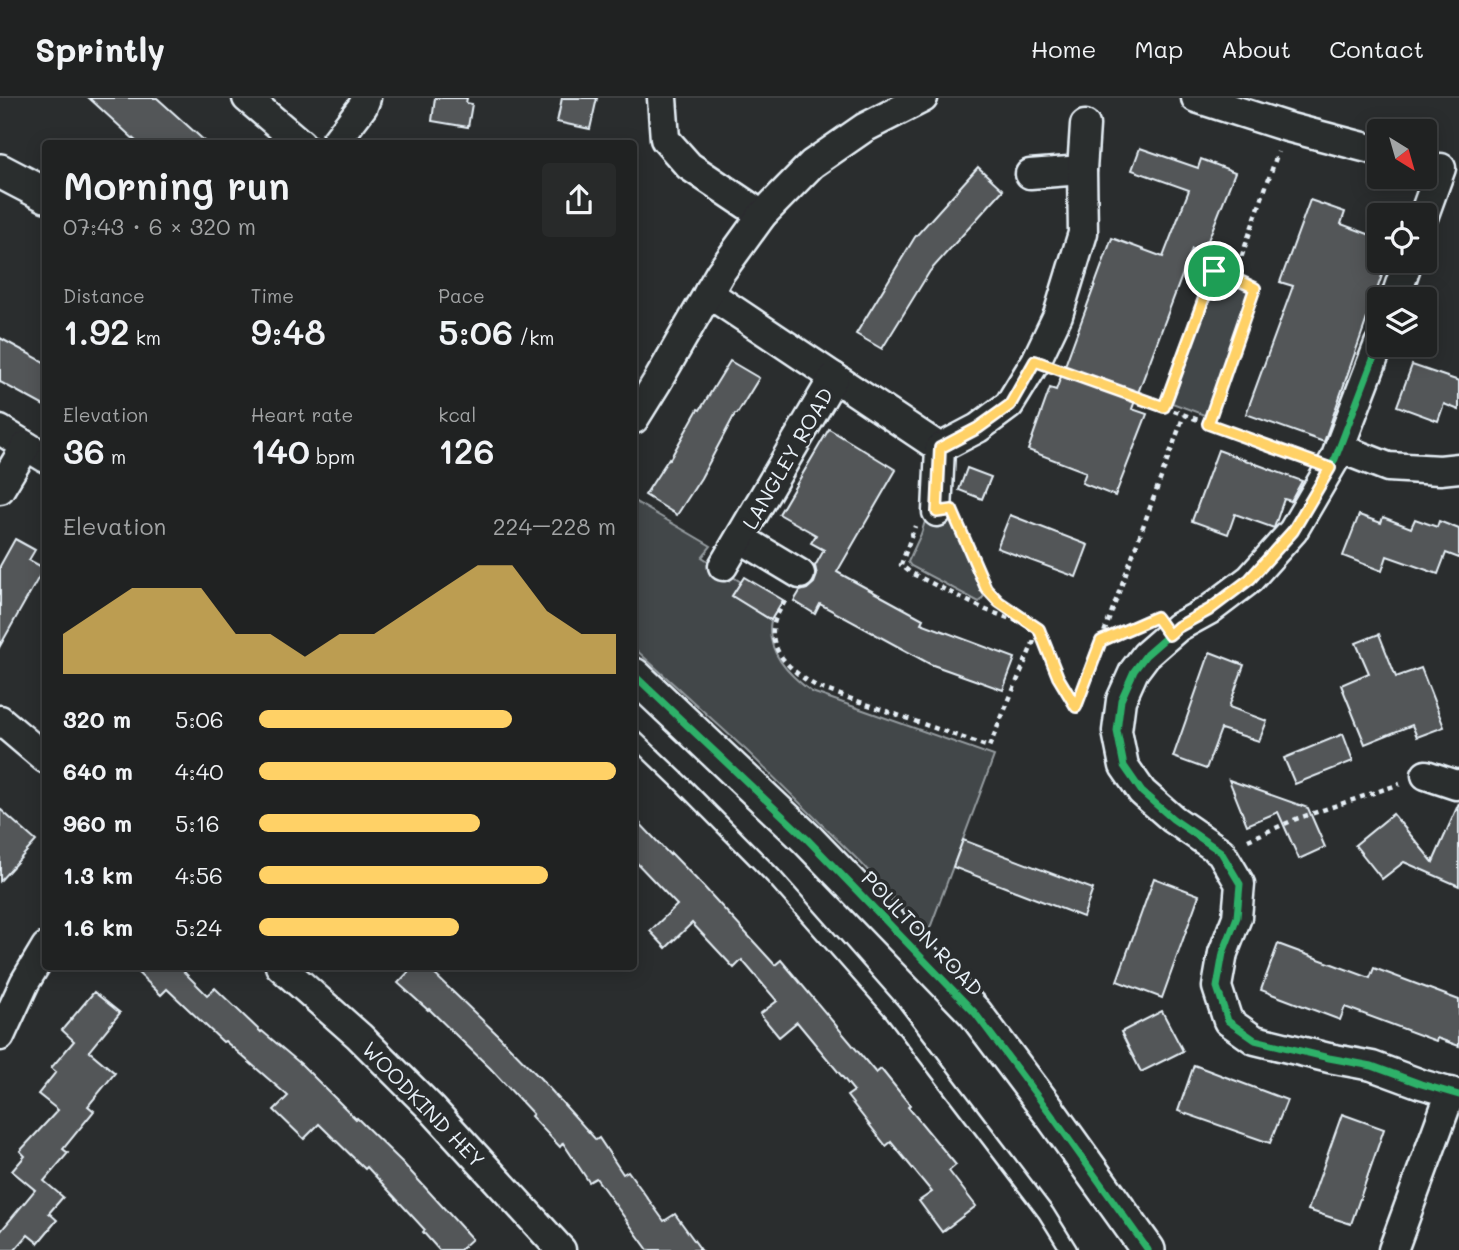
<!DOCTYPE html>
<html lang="en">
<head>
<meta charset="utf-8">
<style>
	body { margin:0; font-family:Mali,sans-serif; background:#282a2a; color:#f1f3f6; height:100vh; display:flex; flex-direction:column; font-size:26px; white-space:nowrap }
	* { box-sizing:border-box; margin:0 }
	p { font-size:23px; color:#a2a4a5 }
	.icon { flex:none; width:38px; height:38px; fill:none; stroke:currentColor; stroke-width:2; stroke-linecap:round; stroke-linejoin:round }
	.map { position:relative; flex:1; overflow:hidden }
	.panel { position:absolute; left:42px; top:42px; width:595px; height:830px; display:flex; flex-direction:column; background:#202222; border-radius:7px; box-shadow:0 4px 18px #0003,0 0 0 2px #3d3f40 }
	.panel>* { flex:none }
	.needle { width:46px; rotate:143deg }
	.buttons { position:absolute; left:1367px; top:21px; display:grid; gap:14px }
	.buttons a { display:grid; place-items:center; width:70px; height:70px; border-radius:7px; background:#202222; box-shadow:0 4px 18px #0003,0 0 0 2px #3d3f40; font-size:35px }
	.pin { position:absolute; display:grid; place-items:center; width:60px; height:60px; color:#fff; margin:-30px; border:4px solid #fff; border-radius:50%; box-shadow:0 2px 7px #0007 }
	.round { display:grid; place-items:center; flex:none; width:74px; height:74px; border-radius:7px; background:#282a2a }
	.overview { display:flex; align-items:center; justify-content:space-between; height:119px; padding:0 21px }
	h1 { font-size:38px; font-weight:600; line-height:52px }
	.metrics { display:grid; grid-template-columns:repeat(3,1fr); gap:10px; height:119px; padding:7px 21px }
	.metrics div { display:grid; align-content:center }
	.metrics b { font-size:35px; font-weight:600 }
	.metrics small { font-size:19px; font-weight:400 }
	.metrics p { font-size:19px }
	.chart { height:196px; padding:14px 21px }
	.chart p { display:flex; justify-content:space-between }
	.chart svg { width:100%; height:126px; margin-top:7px; fill:#ffd166; opacity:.7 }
	ul { padding:0 21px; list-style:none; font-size:23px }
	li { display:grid; grid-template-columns:112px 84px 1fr; align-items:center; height:52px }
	li i { height:18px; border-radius:9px; background:#ffd166 }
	header { display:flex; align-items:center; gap:42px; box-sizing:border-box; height:98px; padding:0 35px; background:#202222; border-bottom:2px solid #3d3f40 }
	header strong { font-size:33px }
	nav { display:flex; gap:38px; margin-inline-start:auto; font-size:24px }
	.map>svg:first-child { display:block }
	.green { fill:#424648; stroke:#959ca0; stroke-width:2 }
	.building { fill:#535759; stroke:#e8f1f8; stroke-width:2 }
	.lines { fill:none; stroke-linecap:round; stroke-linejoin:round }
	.service-casing { stroke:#e8f1f8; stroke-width:19 }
	.minor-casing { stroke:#e8f1f8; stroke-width:33 }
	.tertiary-casing { stroke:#e8f1f8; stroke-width:38 }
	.path { stroke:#e8f1f8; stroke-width:4.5; stroke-dasharray:5 5; stroke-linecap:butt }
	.service { stroke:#2a2d2e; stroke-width:14 }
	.minor { stroke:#2a2d2e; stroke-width:28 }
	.tertiary { stroke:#2a2d2e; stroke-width:33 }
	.cycleway-casing { stroke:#2a2d2e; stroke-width:11 }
	.cycleway { stroke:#2db169; stroke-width:7 }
	.route-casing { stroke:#fff; stroke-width:14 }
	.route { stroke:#ffd166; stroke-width:9 }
	.labels { text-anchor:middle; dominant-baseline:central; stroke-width:7; stroke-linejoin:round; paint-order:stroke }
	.street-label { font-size:21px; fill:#e8f1f8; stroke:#2a2d2e }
</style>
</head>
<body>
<header>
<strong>Sprintly</strong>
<nav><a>Home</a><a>Map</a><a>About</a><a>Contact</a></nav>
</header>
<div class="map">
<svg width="1459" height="1152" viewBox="0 0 1459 1152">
	<rect width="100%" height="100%" fill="#2a2d2e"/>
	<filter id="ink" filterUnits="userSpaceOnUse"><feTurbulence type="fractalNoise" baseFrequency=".0143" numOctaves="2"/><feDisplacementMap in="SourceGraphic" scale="14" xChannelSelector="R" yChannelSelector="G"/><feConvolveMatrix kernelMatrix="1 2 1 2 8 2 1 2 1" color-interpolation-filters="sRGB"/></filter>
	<g filter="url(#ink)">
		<g class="green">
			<polygon points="1223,181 1250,194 1207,318 1172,305 1215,185"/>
			<path d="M634,403l77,45 -9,11 39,25 -9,14 39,24c-6,32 18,55 41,72l182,64 -67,180 -65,-72 -115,-113 -113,-103z"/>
			<polygon points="927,417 950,418 984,498 979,504 911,468 908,464 921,436"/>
		</g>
		<g class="building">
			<polygon points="89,0 157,0 208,46 139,46"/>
			<polygon points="435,0 467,0 466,5 472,6 468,29 432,23"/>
			<polygon points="562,0 597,0 590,31 557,24"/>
			<polygon points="1140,50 1198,70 1201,61 1235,74 1203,155 1192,151 1132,311 1147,316 1115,398 1082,385 1086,374 1028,352 1050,290 1056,292 1112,140 1163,159 1189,92 1132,72"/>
			<polygon points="978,69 1003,92 930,173 882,251 856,236 915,139"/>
			<polygon points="1310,102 1345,114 1341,126 1379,140 1379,163 1387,163 1324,344 1246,316 1293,188 1280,184"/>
			<polygon points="0,240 46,265 46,309 0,284"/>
			<polygon points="730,263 759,280 737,316 735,316 701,380 677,417 645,397 669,360 670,361 698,311 700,312"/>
			<polygon points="1412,267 1459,283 1459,312 1444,306 1438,323 1397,308"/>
			<polygon points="829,331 896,372 837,474 923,521 921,525 1015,560 1003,592 930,566 820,506 815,516 794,503 800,493 807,491 814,485 817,477 815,468 824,452 811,445 816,437 779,416"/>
			<polygon points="1218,352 1302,383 1291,403 1284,401 1274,430 1235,416 1228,436 1192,423"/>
			<polygon points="967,370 991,379 982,401 959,392"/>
			<polygon points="1010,417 1088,447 1076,479 997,450"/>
			<polygon points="1359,417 1381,425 1383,419 1411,430 1415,421 1437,429 1439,423 1459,431 1459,460 1446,455 1438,476 1387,458 1382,473 1343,458"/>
			<polygon points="15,441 35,452 29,462 44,470 0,548 0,468"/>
			<polygon points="744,479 783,502 771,522 732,498"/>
			<polygon points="1379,536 1396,579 1421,570 1444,629 1417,639 1412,627 1365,646 1341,587 1369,575 1356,545"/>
			<polygon points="1210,554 1244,567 1229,609 1267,623 1259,643 1221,631 1206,671 1173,659"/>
			<polygon points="1343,636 1353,663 1295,686 1284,660"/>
			<polygon points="1229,682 1308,710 1325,749 1299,761 1278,714 1247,727"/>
			<polygon points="1459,705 1459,788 1404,764 1382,781 1355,747 1393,716 1433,764"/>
			<polygon points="0,711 36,743 0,783"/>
			<polygon points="634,719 670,757 671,755 704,789 775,867 781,862 876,975 881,971 910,1007 908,1009 956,1067 949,1073 976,1108 942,1134 919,1103 932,1094 891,1044 886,1048 847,998 854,993 797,924 779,939 760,916 777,903 742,862 734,870 692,825 666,850 650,833 677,807 634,762"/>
			<polygon points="963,742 1093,791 1083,819 953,769"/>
			<polygon points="1154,780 1199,797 1162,900 1117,883"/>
			<polygon points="1278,846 1370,880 1374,870 1459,902 1459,948 1437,940 1436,943 1345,909 1340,922 1261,892"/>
			<polygon points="131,868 190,868 184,874 207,897 215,890 261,934 262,933 301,966 356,1021 357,1020 402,1064 472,1141 460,1152 439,1152 423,1134 425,1132 367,1069 365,1071 319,1026 304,1041 274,1012 288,998 225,943 223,944 167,891 161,897"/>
			<polygon points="414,868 426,868 500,939 540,980 596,1042 599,1040 623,1076 628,1073 664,1123 675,1116 701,1152 648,1152 596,1080 589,1084 563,1045 560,1049 531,1018 533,1016 490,970 429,911 428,912 398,885"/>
			<polygon points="94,894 120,915 89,953 115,975 88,1008 94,1013 63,1051 68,1055 44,1083 63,1099 49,1115 57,1122 38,1145 28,1137 15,1152 0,1152 0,1134 35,1092 12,1073 25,1058 20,1053 58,1012 38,996 56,974 51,970 74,943 62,932"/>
			<polygon points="1162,913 1183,953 1141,974 1121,934"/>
			<polygon points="1194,967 1287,1002 1270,1045 1178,1013"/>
			<polygon points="1342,1016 1384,1031 1351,1126 1308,1112"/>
		</g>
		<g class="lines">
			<defs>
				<polyline id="service" points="634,640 684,688 773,778 893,914 1046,1115 1069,1152"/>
				<g id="minor">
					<polyline points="247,0 301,46"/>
					<polyline points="662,0 665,41 689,68 762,117"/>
					<polyline points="1196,0 1287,29 1379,53"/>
					<polyline points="334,46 363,8 366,0"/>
					<polyline points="1030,76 1082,72"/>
					<polyline points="1424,117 1441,70"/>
					<polyline points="708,195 940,350"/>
					<polyline points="1395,201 1408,163"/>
					<polyline points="1379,246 1335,361 1293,433 1250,481 1209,512 1178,529 1146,557 1134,573 1121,602 1117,633 1124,668 1142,694 1173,721 1221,754 1240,786 1237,819 1223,855 1217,889 1228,923 1255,942 1329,960 1372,968 1421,986 1459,997"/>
					<polyline points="634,321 657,284 720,175 762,117 812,66 864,30 923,0"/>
					<polyline points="0,332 46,360"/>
					<polyline points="940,350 978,330 1009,307 1036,263 1058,217 1083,135 1082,72 1085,27"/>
					<polyline points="1339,350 1388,369 1440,372 1459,370"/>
					<polyline points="0,391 26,348"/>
					<polyline points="937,414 940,350"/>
					<polyline points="740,440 800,476"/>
					<polyline points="723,468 834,279"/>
					<polyline points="0,622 46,661"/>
					<polyline points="1426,677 1456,687 1459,686"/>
					<polyline points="280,868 359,938 432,1011 561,1152"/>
					<polyline points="0,938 25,884 46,849"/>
					<polyline points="1393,1152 1451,994"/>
				</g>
				<g id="tertiary">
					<polyline points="0,73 46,97"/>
					<polyline points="634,577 807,741 975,915 1050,1015 1148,1152"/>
				</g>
			</defs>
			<use href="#service" class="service-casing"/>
			<use href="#minor" class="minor-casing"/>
			<use href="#tertiary" class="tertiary-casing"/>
			<g class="path">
				<polyline points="1061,272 1303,360"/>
				<polyline points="1164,309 1214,173 1234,180"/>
				<polyline points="1208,326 1255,190 1234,180 1278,54"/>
				<polyline points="960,431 986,490 999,504 1039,531 1058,579 1076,609 1101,543"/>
				<path d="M785,503c-3,6 -8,13 -10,19 -11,31 22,56 45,68l169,59 50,-118 -53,-19 -75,-37 -10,-8 14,-39"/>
				<polyline points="1129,531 1101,543 1184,317"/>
				<polyline points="1248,742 1296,721 1400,686"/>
			</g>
			<use href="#service" class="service"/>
			<use href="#minor" class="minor"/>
			<use href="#tertiary" class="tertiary"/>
			<defs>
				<g id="cycleway">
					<polyline points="1379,246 1335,361 1293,433 1250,481 1209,512 1178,529 1146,557 1134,573 1121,602 1117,633 1124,668 1142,694 1173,721 1221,754 1240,786 1237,819 1223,855 1217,889 1228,923 1255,942 1329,960 1372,968 1421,986 1459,997"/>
					<polyline points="634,577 807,741 975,915 1050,1015 1148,1152"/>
				</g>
			</defs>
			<use href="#cycleway" class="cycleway-casing"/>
			<use href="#cycleway" class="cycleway"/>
		</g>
	</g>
	<g class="lines" filter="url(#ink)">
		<defs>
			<polygon id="route" points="1214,173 1234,180 1255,190 1208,326 1330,370 1293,433 1250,481 1209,512 1178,529 1169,537 1156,519 1101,543 1076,609 1058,579 1039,531 999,504 986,490 952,412 937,414 940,350 978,330 1010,307 1035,263 1164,309"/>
		</defs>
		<use href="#route" class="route-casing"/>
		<use href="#route" class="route"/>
	</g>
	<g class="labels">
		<g class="street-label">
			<text transform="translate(787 360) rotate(-60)">LANGLEY ROAD</text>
			<text transform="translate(923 835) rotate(46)">POULTON ROAD</text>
			<text transform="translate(424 1006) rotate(46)">WOODKIND HEY</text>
		</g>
	</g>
</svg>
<div class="buttons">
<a><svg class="needle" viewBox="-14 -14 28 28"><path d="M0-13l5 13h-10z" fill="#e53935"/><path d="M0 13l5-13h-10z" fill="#a2a4a5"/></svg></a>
<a><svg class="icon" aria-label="locate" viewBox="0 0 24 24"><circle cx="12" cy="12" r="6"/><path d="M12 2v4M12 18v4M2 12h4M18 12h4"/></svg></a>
<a><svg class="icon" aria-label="layers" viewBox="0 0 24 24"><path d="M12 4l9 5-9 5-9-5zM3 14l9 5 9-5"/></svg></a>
</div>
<div class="pin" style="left:1214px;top:173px;background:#1e9e55"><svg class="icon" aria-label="arrive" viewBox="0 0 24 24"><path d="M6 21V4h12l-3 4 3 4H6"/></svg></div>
<section class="panel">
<div class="overview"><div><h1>Morning run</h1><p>07:43 · 6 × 320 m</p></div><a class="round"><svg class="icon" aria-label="share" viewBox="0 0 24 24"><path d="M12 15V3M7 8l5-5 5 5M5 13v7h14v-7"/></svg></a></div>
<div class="metrics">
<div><p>Distance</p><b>1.92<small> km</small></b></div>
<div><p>Time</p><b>9:48</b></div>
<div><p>Pace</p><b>5:06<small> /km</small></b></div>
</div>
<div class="metrics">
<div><p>Elevation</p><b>36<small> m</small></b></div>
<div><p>Heart rate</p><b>140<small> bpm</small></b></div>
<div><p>kcal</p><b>126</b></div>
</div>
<div class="chart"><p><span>Elevation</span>224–228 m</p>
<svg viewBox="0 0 160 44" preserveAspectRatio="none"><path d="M0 44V30L10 22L20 14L30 14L40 14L50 30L60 30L70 38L80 30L90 30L100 22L110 14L120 6L130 6L140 22L150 30L160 30V44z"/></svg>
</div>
<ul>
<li><b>320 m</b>5:06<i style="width:71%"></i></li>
<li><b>640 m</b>4:40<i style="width:100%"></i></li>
<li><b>960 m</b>5:16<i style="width:62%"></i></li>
<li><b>1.3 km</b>4:56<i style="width:81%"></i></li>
<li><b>1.6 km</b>5:24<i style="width:56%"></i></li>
</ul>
</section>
</div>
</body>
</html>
